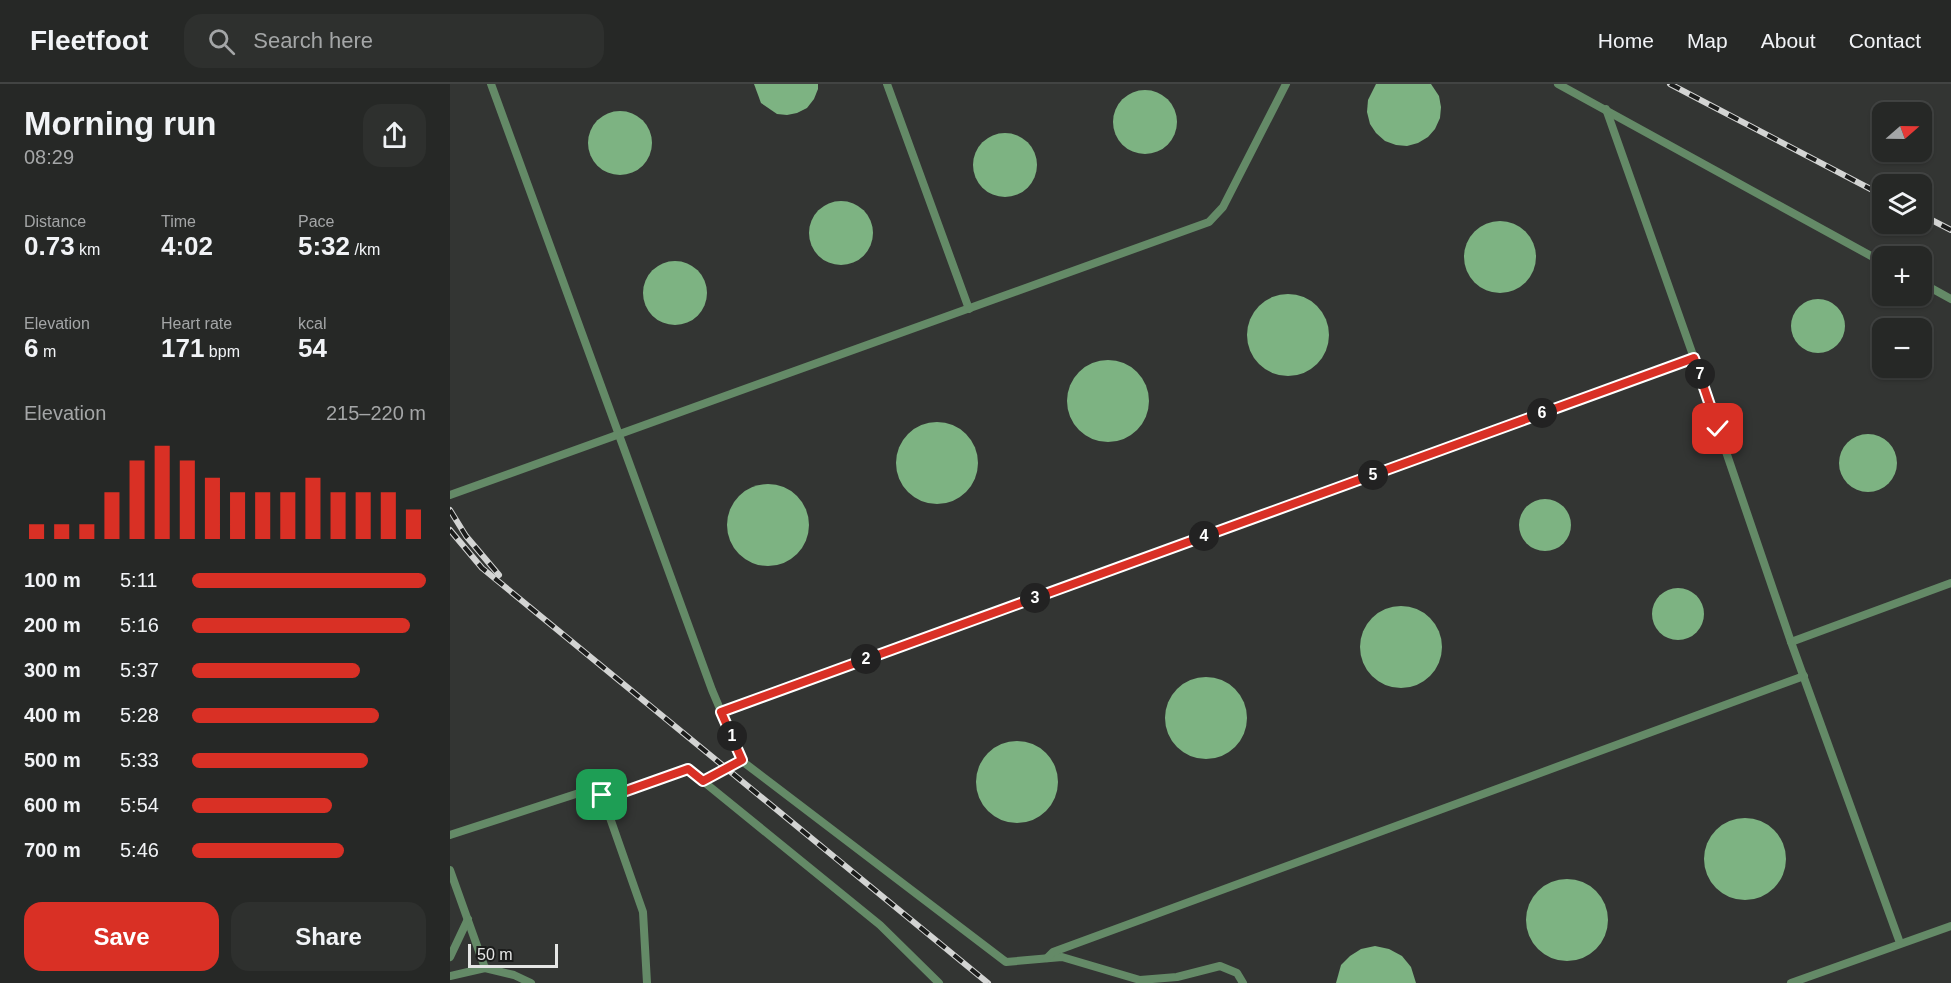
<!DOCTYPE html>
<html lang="en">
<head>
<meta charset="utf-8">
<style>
	body { margin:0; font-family:Arial,sans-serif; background:#2e302e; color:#f1f3f6; height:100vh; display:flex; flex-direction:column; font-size:22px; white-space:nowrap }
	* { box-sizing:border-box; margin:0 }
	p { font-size:20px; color:#a4a6a7 }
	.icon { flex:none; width:33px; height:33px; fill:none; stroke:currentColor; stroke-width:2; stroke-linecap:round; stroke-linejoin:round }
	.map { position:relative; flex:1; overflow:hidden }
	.details { display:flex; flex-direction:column; background:#262826; width:450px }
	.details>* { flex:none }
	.needle { width:39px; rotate:70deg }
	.tools { position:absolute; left:1422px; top:18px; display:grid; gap:12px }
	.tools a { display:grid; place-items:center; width:60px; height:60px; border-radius:12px; background:#262826; box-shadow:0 2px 4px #0004,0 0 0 2px #424443; font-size:30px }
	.scale { position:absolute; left:18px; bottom:15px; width:90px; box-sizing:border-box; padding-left:6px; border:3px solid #e5e6e5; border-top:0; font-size:16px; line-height:21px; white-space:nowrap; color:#e5e6e5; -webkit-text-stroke:4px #1b1c1b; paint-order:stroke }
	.pin { position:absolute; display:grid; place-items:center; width:51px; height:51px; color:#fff; margin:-26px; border-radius:12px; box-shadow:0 3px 9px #0006 }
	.km { position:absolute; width:30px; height:30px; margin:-15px; border-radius:50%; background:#222; color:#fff; font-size:16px; line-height:30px; text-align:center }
	.round { display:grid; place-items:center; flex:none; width:63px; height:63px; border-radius:18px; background:#2e302e }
	.summary { display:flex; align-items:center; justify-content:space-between; height:102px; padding:0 24px }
	h1 { font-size:33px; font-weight:700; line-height:45px }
	.metrics { display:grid; grid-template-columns:repeat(3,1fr); gap:9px; height:102px; padding:6px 24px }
	.metrics div { display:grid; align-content:center }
	.metrics b { font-size:26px; font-weight:700 }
	.metrics small { font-size:16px; font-weight:400 }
	.metrics p { font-size:16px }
	.chart { height:168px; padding:12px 24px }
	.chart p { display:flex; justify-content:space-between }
	.chart svg { width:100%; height:108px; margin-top:6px; stroke:#d93025; stroke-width:6 }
	.button { display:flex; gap:12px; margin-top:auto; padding:12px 24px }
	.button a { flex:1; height:69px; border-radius:18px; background:#d93025; color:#fff; font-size:24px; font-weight:700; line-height:69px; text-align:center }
	.button a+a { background:#2e302e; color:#f1f3f6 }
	ul { padding:0 24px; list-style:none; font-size:20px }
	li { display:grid; grid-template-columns:96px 72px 1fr; align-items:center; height:45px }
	li i { height:15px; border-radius:8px; background:#d93025 }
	header { display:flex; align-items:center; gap:36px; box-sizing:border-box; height:84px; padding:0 30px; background:#262826; border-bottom:2px solid #424443 }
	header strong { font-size:28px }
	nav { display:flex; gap:33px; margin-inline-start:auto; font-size:21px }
	.search { width:420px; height:54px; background:#2e302e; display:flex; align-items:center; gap:15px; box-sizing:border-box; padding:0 21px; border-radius:18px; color:#a4a6a7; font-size:22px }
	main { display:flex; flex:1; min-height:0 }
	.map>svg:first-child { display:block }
	.building { fill:#7db382 }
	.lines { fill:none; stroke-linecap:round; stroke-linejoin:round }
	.service { stroke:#648a67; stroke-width:8 }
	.rail-casing { stroke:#d3d4d3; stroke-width:6 }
	.rail { stroke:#1b1c1b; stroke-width:4; stroke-dasharray:11; stroke-linecap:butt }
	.route-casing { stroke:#fff; stroke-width:12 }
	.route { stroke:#d93025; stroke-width:8 }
</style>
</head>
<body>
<header>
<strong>Fleetfoot</strong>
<div class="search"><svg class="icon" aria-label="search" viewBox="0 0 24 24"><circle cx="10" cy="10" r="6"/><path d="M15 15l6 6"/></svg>Search here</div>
<nav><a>Home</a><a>Map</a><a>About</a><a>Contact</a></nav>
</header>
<main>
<section class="details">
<div class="summary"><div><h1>Morning run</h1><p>08:29</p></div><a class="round"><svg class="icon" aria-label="share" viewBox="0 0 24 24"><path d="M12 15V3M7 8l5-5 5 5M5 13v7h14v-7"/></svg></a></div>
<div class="metrics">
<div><p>Distance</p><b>0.73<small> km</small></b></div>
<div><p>Time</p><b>4:02</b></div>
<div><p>Pace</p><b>5:32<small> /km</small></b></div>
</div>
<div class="metrics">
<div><p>Elevation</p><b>6<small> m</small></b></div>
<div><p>Heart rate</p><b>171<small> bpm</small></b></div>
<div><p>kcal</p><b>54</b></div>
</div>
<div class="chart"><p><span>Elevation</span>215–220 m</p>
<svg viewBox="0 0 160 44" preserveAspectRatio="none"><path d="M5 44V38M15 44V38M25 44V38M35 44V25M45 44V12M55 44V6M65 44V12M75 44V19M85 44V25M95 44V25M105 44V25M115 44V19M125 44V25M135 44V25M145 44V25M155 44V32"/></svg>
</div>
<ul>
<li><b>100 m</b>5:11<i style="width:100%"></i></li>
<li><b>200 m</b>5:16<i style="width:93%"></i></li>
<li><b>300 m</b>5:37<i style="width:72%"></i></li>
<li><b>400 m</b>5:28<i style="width:80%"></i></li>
<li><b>500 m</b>5:33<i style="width:75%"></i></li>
<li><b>600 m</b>5:54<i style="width:60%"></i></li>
<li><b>700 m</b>5:46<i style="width:65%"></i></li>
</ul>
<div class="button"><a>Save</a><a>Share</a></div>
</section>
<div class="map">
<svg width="1501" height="899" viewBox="0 0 1501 899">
	<rect width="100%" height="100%" fill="#333533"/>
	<g class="building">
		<polygon points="304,0 368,0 368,5 364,15 357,24 347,29 337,31 327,30 311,19"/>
		<polygon points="926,0 981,0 989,12 991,23 990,34 985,45 978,53 968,59 957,62 946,61 935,57 926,49 920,40 917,28 918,16"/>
		<circle cx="695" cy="38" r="32"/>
		<circle cx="170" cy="59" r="32"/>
		<circle cx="555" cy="81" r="32"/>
		<circle cx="391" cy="149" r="32"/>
		<circle cx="1050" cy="173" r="36"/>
		<circle cx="225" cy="209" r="32"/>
		<circle cx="838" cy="251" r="41"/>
		<circle cx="1368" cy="242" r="27"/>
		<circle cx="658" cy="317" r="41"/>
		<circle cx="487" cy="379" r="41"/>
		<circle cx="1418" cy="379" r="29"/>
		<circle cx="318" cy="441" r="41"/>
		<circle cx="1095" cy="441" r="26"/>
		<circle cx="1228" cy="530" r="26"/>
		<circle cx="951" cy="563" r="41"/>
		<circle cx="756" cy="634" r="41"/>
		<circle cx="567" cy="698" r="41"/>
		<circle cx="1295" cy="775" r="41"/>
		<circle cx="1117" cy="836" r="41"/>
		<polygon points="925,862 939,865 952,872 961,883 966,899 886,899 891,881 900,872 911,865"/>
	</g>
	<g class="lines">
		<g class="service">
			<polyline points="41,0 262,606 292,677 556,878 612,873 690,896 727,893 770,882 787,889 793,899"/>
			<polyline points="437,0 519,225"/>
			<polyline points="1108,0 1432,178"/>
			<polyline points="1156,25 1244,274 1341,558 1450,859"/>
			<polyline points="1472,199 1501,215"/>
			<polyline points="0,411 759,138 773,123 836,0"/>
			<polyline points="1341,558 1501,499"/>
			<polyline points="271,628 1244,274"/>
			<polyline points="253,697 292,677"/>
			<polyline points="152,711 193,828 197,899"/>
			<polyline points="0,751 132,708 152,711 176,707 238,685 430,841 489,899"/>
			<polyline points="0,786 35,884 64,891 81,899"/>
			<polyline points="0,873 18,835"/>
			<polyline points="597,874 603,868 1354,592"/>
			<polyline points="0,892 35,884"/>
			<polyline points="1341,899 1501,842"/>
		</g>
		<defs>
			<g id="rail">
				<polyline points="1220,0 1432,111"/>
				<polyline points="1472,131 1501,146"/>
				<polyline points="0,426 16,452 49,491"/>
				<polyline points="0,446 32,484 538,899"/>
			</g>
		</defs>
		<use href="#rail" class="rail-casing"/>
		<use href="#rail" class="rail"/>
	</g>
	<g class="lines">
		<defs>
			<polyline id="route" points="152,711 176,707 238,685 253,697 292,676 271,628 1244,274 1268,345"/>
		</defs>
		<use href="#route" class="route-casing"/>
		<use href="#route" class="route"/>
	</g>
</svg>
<div class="tools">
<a><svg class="needle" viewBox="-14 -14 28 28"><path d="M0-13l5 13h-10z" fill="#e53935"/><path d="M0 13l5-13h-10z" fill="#a4a6a7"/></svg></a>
<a><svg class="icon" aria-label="layers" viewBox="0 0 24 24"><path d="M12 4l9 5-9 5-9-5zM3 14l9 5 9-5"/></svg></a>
<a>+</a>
<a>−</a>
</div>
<div class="scale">50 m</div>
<div class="pin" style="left:152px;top:711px;background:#1e9e55"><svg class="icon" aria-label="arrive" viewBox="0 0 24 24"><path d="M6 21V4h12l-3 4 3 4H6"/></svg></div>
<div class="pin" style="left:1268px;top:345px;background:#d93025"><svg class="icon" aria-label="check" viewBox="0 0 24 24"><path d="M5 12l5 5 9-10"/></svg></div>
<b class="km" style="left:282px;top:652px">1</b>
<b class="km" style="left:416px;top:575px">2</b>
<b class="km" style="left:585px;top:514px">3</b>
<b class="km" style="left:754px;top:452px">4</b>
<b class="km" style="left:923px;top:391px">5</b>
<b class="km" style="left:1092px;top:329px">6</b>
<b class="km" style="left:1250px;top:290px">7</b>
</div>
</main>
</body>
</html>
